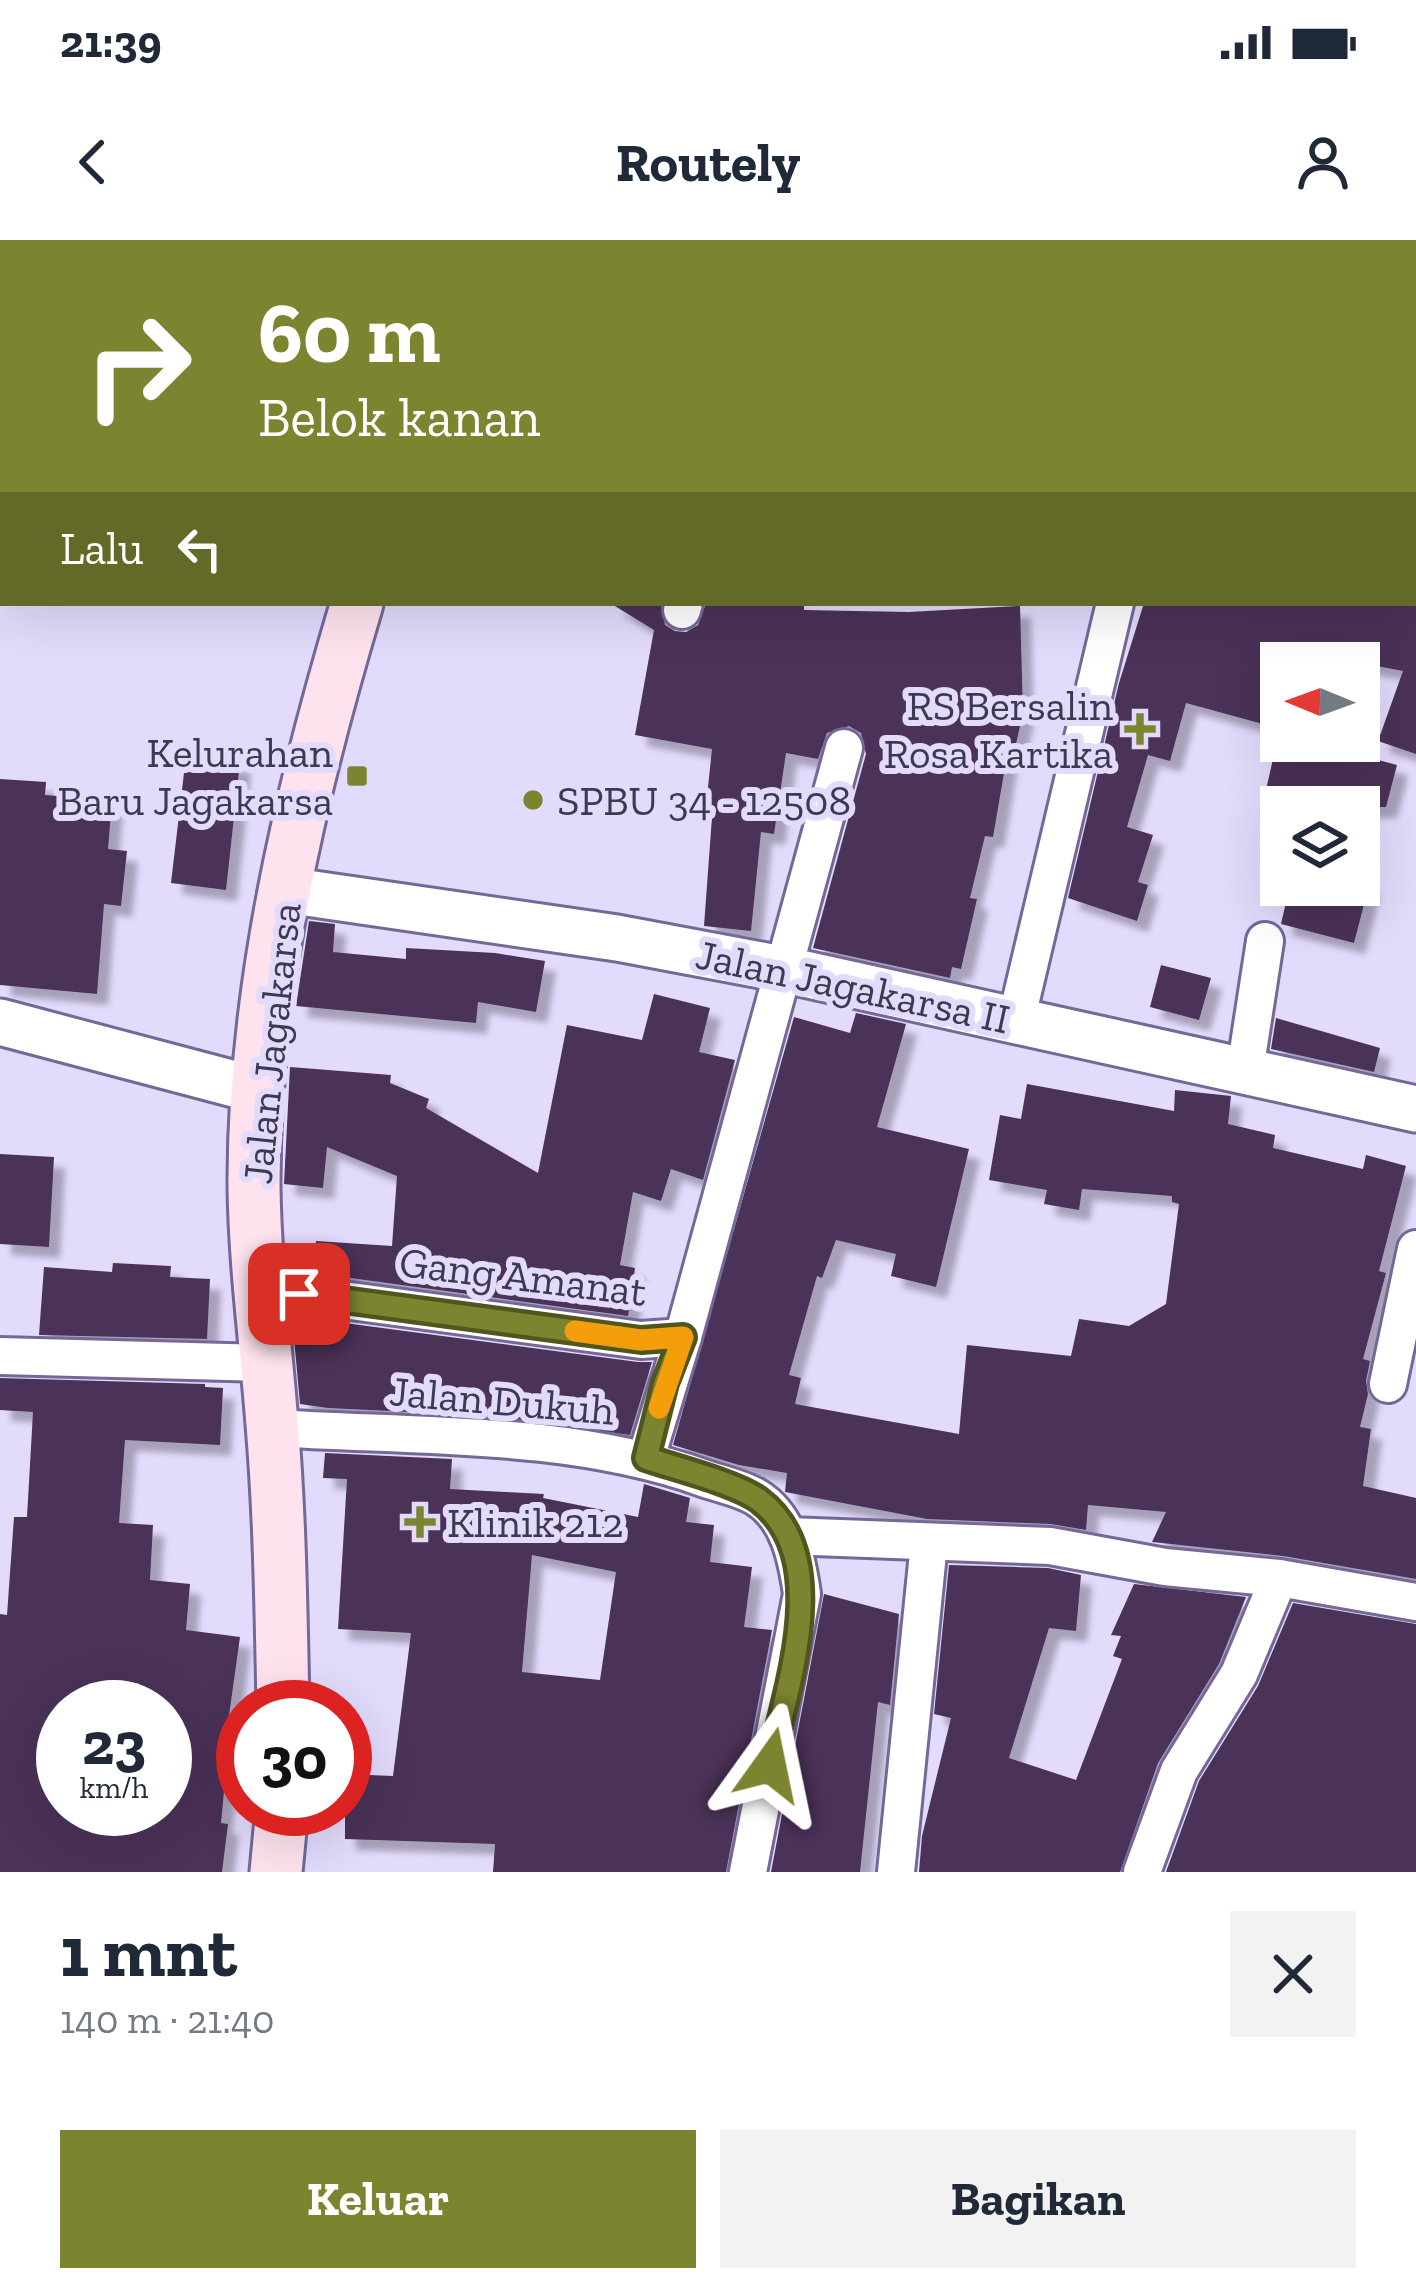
<!DOCTYPE html>
<html lang="id">
<meta charset="utf-8">
<style>
:root{--surface:#fff;--page:#f2f2f3;--text:#1f2937;--muted:#747a83;--accent:#7c8430}
body{margin:0;font-family:"Zilla Slab",serif;background:var(--page);color:var(--text);height:100vh;display:flex;flex-direction:column;font-size:45px;white-space:nowrap}
*{box-sizing:border-box;margin:0}
p{font-size:39px;color:var(--muted)}
.icon{flex:none;width:66px;height:66px;fill:none;stroke:currentColor;stroke-width:2;stroke-linecap:round;stroke-linejoin:round}
.map{position:relative;height:1632px;overflow:hidden}
.side{display:flex;flex-direction:column;background:var(--surface);flex:1}
.side>*{flex:none}
.banner{position:absolute;left:0px;top:0px;width:1416px;height:366px;box-shadow:0 12px 48px #0002;background:#7c8430;color:#fff;overflow:hidden}
.needle{width:78px;rotate:271deg}
.buttons{position:absolute;left:1260px;top:402px;display:grid;gap:24px}
.buttons a{display:grid;place-items:center;width:120px;height:120px;border-radius:0px;background:var(--surface);box-shadow:0 12px 48px #0002;font-size:60px}
.speed{position:absolute;left:36px;top:1440px;display:flex;gap:24px;font-size:60px;font-weight:700;text-align:center}
.speed>*{display:grid;place-content:center;width:156px;height:156px;border-radius:50%;background:var(--surface);box-shadow:0 12px 48px #0002;line-height:1}
.speed small{font-size:30px;font-weight:400}
.speed .limit{border:18px solid #d22;background:#fff;color:#111}
.pin{position:absolute;display:grid;place-items:center;width:102px;height:102px;color:#fff;margin:-51px;border-radius:24px;box-shadow:0 6px 18px #0006}
.me{position:absolute;width:132px;margin:-66px;rotate:12deg;stroke-linejoin:round;filter:drop-shadow(0 0 9px #0008)}
.turn{display:flex;align-items:center;gap:42px;height:252px;padding:0 60px;font-size:54px}
.turn .icon{width:156px;height:156px;stroke-width:2.5}
.turn b{display:block;font-size:84px;line-height:102px}
.then{display:flex;align-items:center;height:114px;padding:0 60px;background:#0003;gap:24px;font-size:45px}
.round{display:grid;place-items:center;flex:none;width:126px;height:126px;border-radius:0px;background:var(--page)}
.head{display:flex;align-items:center;justify-content:space-between;height:204px;padding:0 60px}
h1{font-size:72px;font-weight:700;line-height:90px}
.primary-button{display:flex;gap:24px;margin-top:auto;padding:24px 60px}
.primary-button a{flex:1;height:138px;border-radius:0px;background:var(--accent);color:#fff;font-size:48px;font-weight:700;line-height:138px;text-align:center}
.primary-button a+a{background:var(--page);color:var(--text)}
.status{display:flex;justify-content:space-between;align-items:center;height:84px;padding:0 60px;background:var(--surface);direction:ltr}
.status svg{height:33px;fill:currentColor}
header{display:flex;justify-content:space-between;align-items:center;height:156px;padding:0 60px;background:var(--surface);font-size:54px;font-weight:700}
.map>svg:first-child{display:block}
</style>
<div class="status"><b>21:39</b><svg viewBox="0 0 49 12"><path d="M0 12V9h3v3zM5 12V6h3v6zM10 12V3h3v9zM15 12V0h3v12zM26 1h20v11H26zM47 4h2v5h-2z"/></svg></div>
<header><svg class="icon" aria-label="back" viewBox="0 0 24 24"><path d="M15 5l-7 7 7 7"/></svg>Routely<svg class="icon" aria-label="person" viewBox="0 0 24 24"><circle cx="12" cy="8" r="4"/><path d="M4 21q1-7 8-7t8 7"/></svg></header>
<div class="map">
<svg width="1416" height="1632" viewBox="0 0 1416 1632">
<defs>
<filter id="shadow"><feDropShadow dx="11" dy="11" stdDeviation="3" flood-color="#0004"/></filter>
</defs>
<rect width="100%" height="100%" fill="#e2dbfc"/>
<!-- building -->
<g fill="#4c3059" fill-rule="evenodd" filter="url(#shadow)">
<path d="M610,363H661L665,385L675,391L686,392L698,385L706,363H804V370L909,372L1020,366L1023,473L1013,517L1007,516L993,597L985,596L970,658L977,659L961,729L952,727L950,738L813,708L866,514L861,493L849,486L827,493L818,519L786,513L774,594L761,592L751,691L704,686L712,577L705,576L712,509L635,495L654,390Z"/>
<path d="M1144,363H1416V514L1378,501L1403,431L1281,408V489L1186,463L1170,521L1148,515L1127,587L1153,595L1138,642L1148,645L1137,681L1068,658L1119,443Z"/>
<path d="M1279,493L1281,501H1307L1397,525L1386,567H1262Z"/>
<path d="M186,516L240,522L226,650L171,643Z"/>
<path d="M0,539L46,542L45,555L112,561L108,609L127,611L121,666L104,664L97,754L0,745Z"/>
<path d="M1290,645H1369L1354,703L1281,684Z"/>
<path d="M309,681L335,684L333,712L406,719V708L495,713L545,721L536,772L478,762L476,783L296,766Z"/>
<path d="M1161,725L1211,738L1199,780L1150,767Z"/>
<path d="M654,754L710,768L699,812L735,820L703,940L671,929L661,961L633,952L620,1025L635,1028L628,1076L314,1033L316,1001L392,1006L397,936L327,907L323,948L284,944L290,827L391,835L390,843L429,859L426,868L538,933L567,785L642,800Z"/>
<path d="M856,773L906,784L877,887L969,909L936,1047L891,1036L896,1014L836,1000L822,1038L817,1036L789,1135L801,1138L795,1164L959,1194L967,1105L1071,1116L1079,1079L1129,1086L1166,1064L1179,964L1172,962V956L1082,949L1079,970L1044,964L1047,950L989,940L1000,875L1021,879L1027,844L1174,871L1175,850L1231,856L1228,884L1275,895L1273,908L1363,929L1366,915L1406,926L1379,1031L1386,1033L1363,1119L1370,1121L1366,1141L1368,1154L1360,1187L1371,1189L1363,1246L1416,1258V1339L1283,1316L1152,1302L1166,1272L1088,1265L1086,1290L1051,1284L927,1279L785,1252L787,1233L739,1225L673,1205L794,777L850,793Z"/>
<path d="M1276,778L1380,808L1374,832L1271,809Z"/>
<path d="M0,914L54,917L49,1007L0,1004Z"/>
<path d="M113,1023L171,1026L170,1037L210,1039L207,1099L39,1095L44,1027L112,1032Z"/>
<path d="M292,1076L638,1122H652L630,1195L493,1176L328,1168L300,1164Z"/>
<path d="M0,1138L205,1144V1147L223,1148L220,1205L125,1200L119,1283L153,1285L150,1340L190,1344L186,1390L240,1397L227,1490H230L221,1583L228,1584L222,1632H0V1374L7,1375L14,1277H27L33,1172L0,1170ZM63,1467H165V1576L119,1569H63V1559L56,1557L63,1512Z"/>
<path d="M325,1213L452,1219L450,1249L544,1254L543,1258L638,1277L644,1244L690,1258L686,1282L714,1285L710,1322L752,1327L744,1387L772,1390L726,1632H493L495,1604L345,1599V1534L393,1536L411,1393L338,1389L347,1239L323,1238ZM532,1315L616,1332L600,1440L522,1432Z"/>
<path d="M949,1325L1048,1328L1081,1335L1076,1391L1049,1388L1009,1518L1076,1540L1122,1419L1113,1416L1121,1396L1111,1395L1134,1344L1246,1357L1219,1424L1158,1523L1120,1632H919L922,1596L951,1478L934,1474Z"/>
<path d="M824,1354L899,1374L890,1465L878,1462L860,1632H771Z"/>
<path d="M1293,1363L1416,1384V1632H1166L1199,1541L1258,1446Z"/>
</g>
<g fill="none" stroke-linecap="round" stroke-linejoin="round">
<defs>
<g id="minor">
<path d="M1413,197H1416"/>
<path d="M682,370L684,363"/>
<path d="M1016,781L1115,363"/>
<path d="M1245,831L1265,701"/>
<path d="M261,1049L641,1100L683,1097"/>
<path d="M0,1116L267,1123"/>
<path d="M1388,1144L1416,1009"/>
<path d="M273,1188C414,1197 569,1190 703,1238C720,1244 741,1248 756,1257C789,1277 797,1319 802,1354L748,1632"/>
<path d="M646,1218L683,1097L844,508"/>
<path d="M788,1296L1050,1306L1165,1327L1279,1338L1416,1362"/>
<path d="M896,1632L929,1303"/>
<path d="M1142,1632L1179,1531L1239,1434L1279,1338"/>
</g>
<g id="tertiary">
<path d="M286,650L617,698L782,729L1416,869"/>
<path d="M0,782L257,850"/>
</g>
<g id="secondary">
<path d="M456,3V0"/>
<path d="M283,1467C281,1373 280,1278 272,1184C266,1105 255,1026 254,947C253,750 301,550 357,363"/>
<path d="M276,1632L282,1569"/>
</g>
</defs>
<!-- minor casing -->
<use href="#minor" stroke="#746899" stroke-width="42"/>
<!-- tertiary casing -->
<use href="#tertiary" stroke="#746899" stroke-width="51"/>
<!-- secondary casing -->
<use href="#secondary" stroke="#746899" stroke-width="57"/>
<!-- minor -->
<use href="#minor" stroke="#fff" stroke-width="36"/>
<!-- tertiary -->
<use href="#tertiary" stroke="#fff" stroke-width="45"/>
<!-- secondary -->
<use href="#secondary" stroke="#fee3ee" stroke-width="51"/>
</g>
<g fill="none" stroke-linecap="round" stroke-linejoin="round">
<defs>
<path id="route" d="M299,1054L641,1100L683,1097L665,1143L646,1218C675,1228 736,1243 759,1260C835,1317 786,1449 770,1525"/>
</defs>
<!-- route casing -->
<use href="#route" stroke="#51561f" stroke-width="30"/>
<!-- route -->
<use href="#route" stroke="#7c8430" stroke-width="21"/>
<!-- slow -->
<path stroke="#f59e0b" stroke-width="21" d="M575,1091L641,1100L683,1097L659,1168"/>
</g>
<!-- markers -->
<g fill="#7c8430" stroke="#e2dbfc" stroke-width="4.5">
<path d="M1134 471h12v12h12v12h-12v12h-12v-12h-12v-12h12z"/>
<rect x="345" y="524" width="24" height="24" rx="6"/>
<circle cx="533" cy="560" r="12"/>
<path d="M414 1264h12v12h12v12h-12v12h-12v-12h-12v-12h12z"/>
</g>
<g text-anchor="middle" stroke-width="12" stroke-linejoin="round" paint-order="stroke">
<!-- poi labels -->
<g font-size="42" fill="#3e394f" stroke="#e2dbfc" text-anchor="end">
<text x="1113" y="480">RS Bersalin<tspan x="1113" dy="48">Rosa Kartika</tspan></text>
<text x="333" y="527">Kelurahan<tspan x="333" dy="48">Baru Jagakarsa</tspan></text>
<text x="557" y="575" text-anchor="start">SPBU 34 - 12508</text>
<text x="447" y="1297" text-anchor="start">Klinik 212</text>
</g>
<!-- street labels -->
<g font-size="42" fill="#3e394f" stroke="#e2dbfc">
<text transform="translate(853 746) rotate(12)" y="15">Jalan Jagakarsa II</text>
<text transform="translate(271 803) rotate(-84)" y="15">Jalan Jagakarsa</text>
<text transform="translate(523 1036) rotate(7)" y="15">Gang Amanat</text>
<text transform="translate(502 1160) rotate(5)" y="15">Jalan Dukuh</text>
</g>
</g>
</svg>
<div class="buttons">
<a><svg class="needle" viewBox="-14 -14 28 28"><path d="M0-13l5 13h-10z" fill="#e53935"/><path d="M0 13l5-13h-10z" fill="#747a83"/></svg></a>
<a><svg class="icon" aria-label="layers" viewBox="0 0 24 24"><path d="M12 4l9 5-9 5-9-5zM3 14l9 5 9-5"/></svg></a>
</div>
<div class="speed"><div>23<small>km/h</small></div><div class="limit">30</div></div>
<div class="pin" style="left:299px;top:1054px;background:#d93025"><svg class="icon" aria-label="arrive" viewBox="0 0 24 24"><path d="M6 21V4h12l-3 4 3 4H6"/></svg></div>
<svg class="me" style="left:770px;top:1525px" viewBox="-20 -20 40 40"><path d="M0-17L14 15 0 8-14 15z" fill="#7c8430" stroke="#fff" stroke-width="4"/></svg>
<div class="banner">
<div class="turn"><svg class="icon" aria-label="right" viewBox="0 0 24 24"><path d="M7 20v-9h11M14 6l5 5-5 5"/></svg><div><b>60 m</b>Belok kanan</div></div>
<div class="then">Lalu<svg class="icon" aria-label="left" viewBox="0 0 24 24"><path d="M17 20v-9H6M10 6l-5 5 5 5"/></svg></div>
</div>
</div>
<section class="side">
<div class="head"><div><h1>1 mnt</h1><p>140 m · 21:40</p></div><a class="round"><svg class="icon" aria-label="close" viewBox="0 0 24 24"><path d="M6 6l12 12M18 6L6 18"/></svg></a></div>
<div class="primary-button"><a>Keluar</a><a>Bagikan</a></div>
</section>
